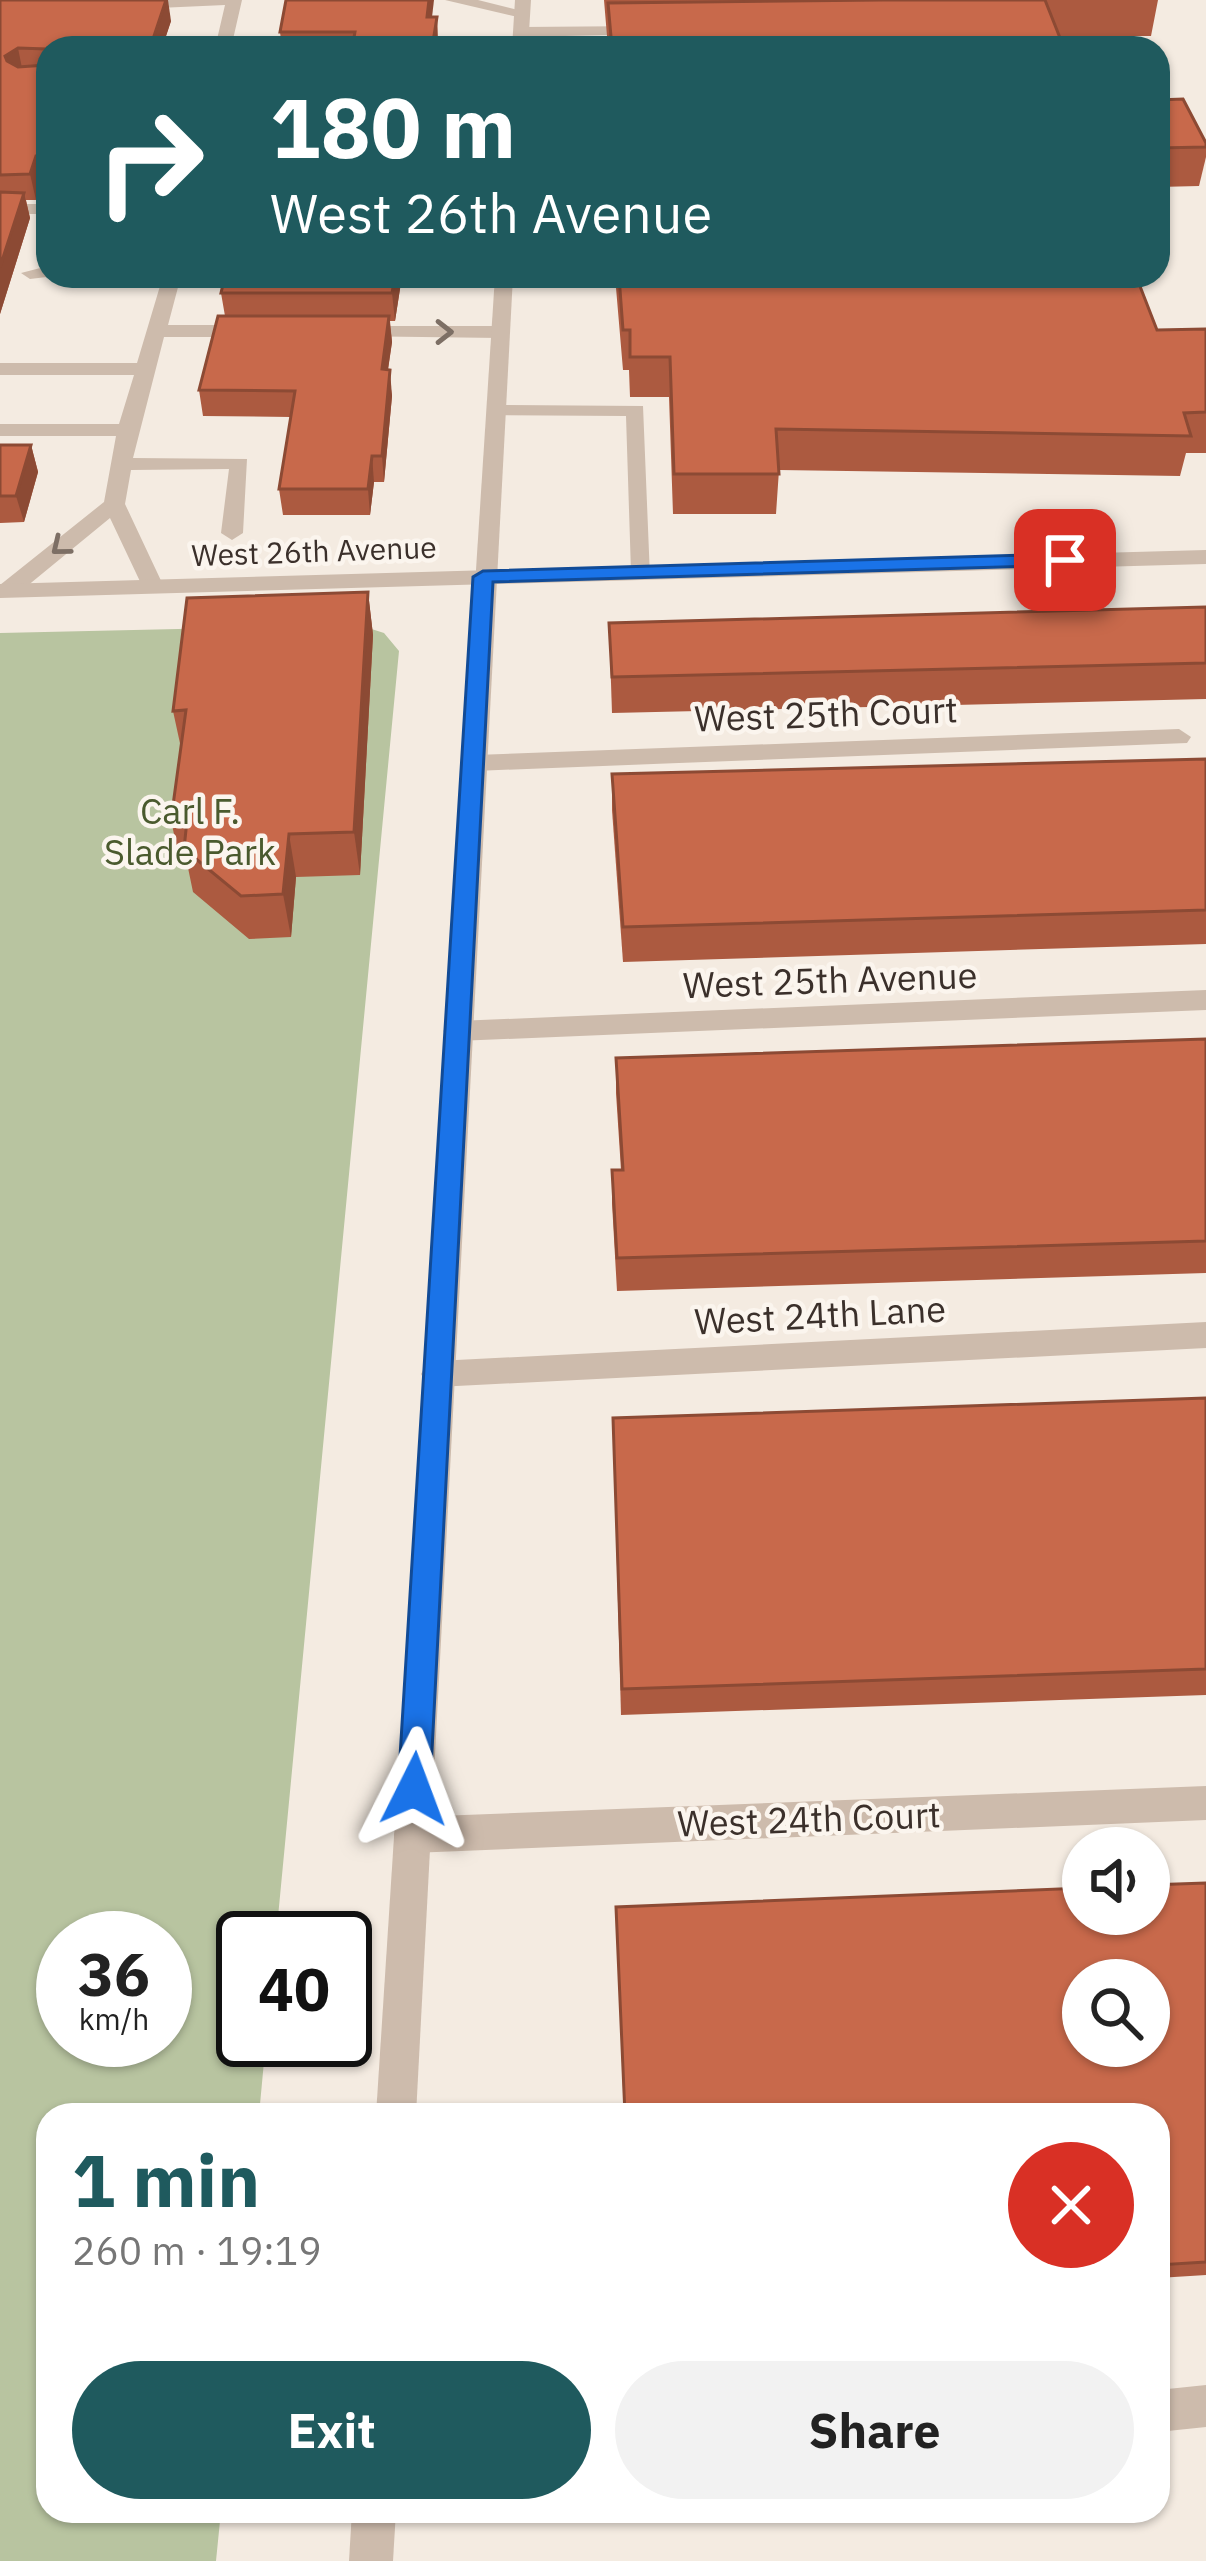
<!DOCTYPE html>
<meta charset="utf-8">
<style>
:root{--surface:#fff;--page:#f2f2f2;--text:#222;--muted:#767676;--accent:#1f5a5e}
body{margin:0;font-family:"IBM Plex Sans",sans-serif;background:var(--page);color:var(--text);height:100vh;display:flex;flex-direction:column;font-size:45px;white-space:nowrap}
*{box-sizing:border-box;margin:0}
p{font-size:39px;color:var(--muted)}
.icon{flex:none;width:66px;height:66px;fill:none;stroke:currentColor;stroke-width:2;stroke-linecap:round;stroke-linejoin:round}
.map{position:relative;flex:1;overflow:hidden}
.drawer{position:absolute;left:36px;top:2103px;width:1134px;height:420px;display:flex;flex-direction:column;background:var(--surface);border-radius:36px;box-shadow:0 3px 9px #0004}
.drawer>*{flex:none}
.banner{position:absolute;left:36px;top:36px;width:1134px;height:252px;border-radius:36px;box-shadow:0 3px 9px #0004;background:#1f5a5e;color:#fff;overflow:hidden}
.fabs{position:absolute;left:1062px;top:1827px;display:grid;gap:24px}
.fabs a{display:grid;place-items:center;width:108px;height:108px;border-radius:50%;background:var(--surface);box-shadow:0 3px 9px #0004;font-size:60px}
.speed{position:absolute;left:36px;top:1911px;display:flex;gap:24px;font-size:60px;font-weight:700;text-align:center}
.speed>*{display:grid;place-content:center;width:156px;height:156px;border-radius:50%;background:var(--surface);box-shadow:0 3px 9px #0004;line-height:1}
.speed small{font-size:30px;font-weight:400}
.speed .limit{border:6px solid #111;border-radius:18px;background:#fff;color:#111}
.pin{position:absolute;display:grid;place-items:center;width:102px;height:102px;color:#fff;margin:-51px;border-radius:24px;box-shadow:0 6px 18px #0006}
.me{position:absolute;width:132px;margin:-66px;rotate:3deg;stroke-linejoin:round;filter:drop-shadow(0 0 9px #0008)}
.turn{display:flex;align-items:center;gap:42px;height:252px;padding:0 36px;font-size:54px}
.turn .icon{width:156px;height:156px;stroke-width:2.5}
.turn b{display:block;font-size:84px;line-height:102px}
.round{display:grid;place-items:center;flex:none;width:126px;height:126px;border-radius:63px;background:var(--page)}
.summary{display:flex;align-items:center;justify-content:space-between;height:204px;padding:0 36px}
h1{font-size:72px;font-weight:800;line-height:90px;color:var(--accent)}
.action{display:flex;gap:24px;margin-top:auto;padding:24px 36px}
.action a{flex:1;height:138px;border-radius:72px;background:var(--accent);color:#fff;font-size:48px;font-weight:800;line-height:138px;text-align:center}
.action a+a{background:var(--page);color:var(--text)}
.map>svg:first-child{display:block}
</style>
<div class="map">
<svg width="1206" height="2561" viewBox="0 0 1206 2561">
<rect width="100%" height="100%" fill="#f4ebe1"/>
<!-- green -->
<path fill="#b8c4a0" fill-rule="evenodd" d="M359,625L384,633L399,651L276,1938H243V2040H266L259,2115H48V2511H221L216,2561H0V633ZM63,1938H165V2040H63Z"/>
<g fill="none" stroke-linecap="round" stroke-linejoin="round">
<!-- service -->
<g fill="#cdbbac" fill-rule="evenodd">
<path d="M133,0H242L231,48H215L225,5L136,9L128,4Z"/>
<path d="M445,0H478L530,13L522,18Z"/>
<path d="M647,26L655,31L653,34L521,37L513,32L521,27Z"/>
<rect x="0" y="204" width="48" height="10"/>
<path d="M48,266V276H55L30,279L21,273Z"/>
<path d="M163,276H181L168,325H255L265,331L255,337H164L133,458L247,459L243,533L232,540L221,533L229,469L131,470L125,504L164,587L161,592H145L110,518L15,596H0V585L104,502L116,436H0V424H119L134,375H0V363H137Z"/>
<path d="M351,326H500L510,332L500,338L344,336L341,332Z"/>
<path d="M494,405L643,406L650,577H634L631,572L626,416L487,415V407Z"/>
</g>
<!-- minor -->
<g fill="#cdbbac" fill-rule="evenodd">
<path d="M1206,550V564L0,598V584Z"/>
<path d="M1179,729L1191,737L1187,743L475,771L463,763L475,755Z"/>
<path d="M1206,990V1010L457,1041L443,1031L457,1021Z"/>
<path d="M1206,1322V1348L437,1387L426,1383L421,1374L426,1365L437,1361Z"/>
<path d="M1206,1786V1820L412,1853L399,1847L394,1835L399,1823L412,1817Z"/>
<path d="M1206,2385V2427L1158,2432V2390Z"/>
</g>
<!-- tertiary -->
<g fill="#cdbbac" fill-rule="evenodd">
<path d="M515,0H531L528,48H512Z"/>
<path d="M495,276H513L416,2115H376Z"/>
<path d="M352,2511H396L393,2561H349Z"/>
</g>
</g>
<!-- wall -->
<g fill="#ac5a40">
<path d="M0,0L171,21L162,48H48V181L42,182L36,200H26L30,218L0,314Z"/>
<path d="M604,0H1158L1151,36H1060L1064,48H608Z"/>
<path d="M437,17L438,48H282L280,32Z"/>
<path d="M1158,100L1206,143V157L1199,186L1158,187Z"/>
<path d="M402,276L395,321H390L392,342L388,370L392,396L384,482H374L370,515H283L279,489L291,417L203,416L199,390L225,316L221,293Z"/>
<path d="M615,276H1136L1157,330L1206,329V453H1186L1180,476L779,470L776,514H673L669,397H630L629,370H623Z"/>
<path d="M0,445H31L38,472L24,522L0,523Z"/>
<path d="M368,592L373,635L360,875L296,877L291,937L249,939L193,892L187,863H180L171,820L181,748L173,711Z"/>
<path d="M1206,607V699L612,713L609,623Z"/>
<path d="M1206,759V944L623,962L612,810V774Z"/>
<path d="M1206,1039V1273L617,1291L612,1203V1170H621L616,1093V1058Z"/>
<path d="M1206,1398V1695L621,1715L613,1418Z"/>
<path d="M1206,1883V2275L1158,2278V2115H624L616,1907Z"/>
</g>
<!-- shaded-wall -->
<g fill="#8c4a34">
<path d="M166,0H168L171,21L162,48H150Z"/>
<path d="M429,0H434L429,43L427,17Z"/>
<path d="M437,17L438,48H432Z"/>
<path d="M18,48L23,73L11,81L5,56Z"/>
<path d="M36,156L42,182L36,200L30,174Z"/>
<path d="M24,193L30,218L0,314V267Z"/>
<path d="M395,276H402L395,321L392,293Z"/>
<path d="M389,316L392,342L384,395L382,369Z"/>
<path d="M390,370L392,396L384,482L382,456Z"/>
<path d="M31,445L38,472L24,522L16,496Z"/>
<path d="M372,456L374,482L370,515L368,489Z"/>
<path d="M368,592L373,635L360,875L354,832Z"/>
<path d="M289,834L296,877L291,937L283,894Z"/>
</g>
<!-- building -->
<g fill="#c8694b" stroke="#8c4a34" stroke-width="3" fill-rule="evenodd">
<path d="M0,0H166L150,48H48V156H36L30,174L0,175ZM18,48L46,49V65L18,67L7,61L5,56Z"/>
<path d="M286,0H429L427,17H437L432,48H352L355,32H280Z"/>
<path d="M882,0H1045L1064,48H612L608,3Z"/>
<path d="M1183,99L1206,143V147L1158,148V100Z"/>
<path d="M0,192L24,193L0,267Z"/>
<path d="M225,276H395L392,293H221Z"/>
<path d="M619,276H1136L1157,330L1206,329V412L1184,413L1191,436L776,429L779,474H674L670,357H630V330H623Z"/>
<path d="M218,316H389L382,369L390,370L382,456H372L368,489H279L295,391L199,390Z"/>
<path d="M0,445H31L16,496H0Z"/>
<path d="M368,592L354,832L289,834L283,894L241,896L184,849L187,820H171L186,710L173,711L187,598Z"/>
<path d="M1206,607V663L612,677L609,623Z"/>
<path d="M1206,759V910L623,927L612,774Z"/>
<path d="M1206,1039V1241L617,1258L612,1170H623L616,1058Z"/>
<path d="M1206,1398V1669L622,1689L613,1418Z"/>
<path d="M1206,1883V2262L1158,2265V2115H625L616,1907L1083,1888V1914H1149V1885ZM1083,1980H1149V2046H1083Z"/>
</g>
<!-- one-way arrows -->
<defs><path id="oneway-chevron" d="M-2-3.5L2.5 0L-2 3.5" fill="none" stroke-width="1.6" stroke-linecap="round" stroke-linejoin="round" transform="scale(3)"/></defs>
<g stroke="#7d6f65">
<use href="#oneway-chevron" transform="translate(444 332)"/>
<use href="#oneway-chevron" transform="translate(60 547) rotate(141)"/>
</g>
<!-- route -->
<path fill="#1a73e8" stroke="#114b97" stroke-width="3" d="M1065,554L1075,560L1072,565L493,582L430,1789L426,1800L414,1804L403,1800L398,1789L473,577L483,571Z"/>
<g text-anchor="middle" stroke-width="9" stroke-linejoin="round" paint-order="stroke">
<!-- far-street labels -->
<g font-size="30" fill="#3b302b" stroke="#fbf5ee">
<text transform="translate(314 552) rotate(-2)" y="10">West 26th Avenue</text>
</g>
<!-- street labels -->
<g font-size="36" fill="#3b302b" stroke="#fbf5ee">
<text transform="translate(826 714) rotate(-2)" y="13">West 25th Court</text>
<text transform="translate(830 980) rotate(-2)" y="13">West 25th Avenue</text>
<text transform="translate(820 1315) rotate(-3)" y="13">West 24th Lane</text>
<text transform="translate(809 1819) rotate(-2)" y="13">West 24th Court</text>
</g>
<!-- park labels -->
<g font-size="36" fill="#4a5a2e" stroke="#fbf5ee">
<text x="190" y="824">Carl F.<tspan x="190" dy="41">Slade Park</tspan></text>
</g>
</g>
</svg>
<div class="fabs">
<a><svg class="icon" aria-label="sound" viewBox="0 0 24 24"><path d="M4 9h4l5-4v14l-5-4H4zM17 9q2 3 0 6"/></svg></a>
<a><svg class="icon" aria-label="search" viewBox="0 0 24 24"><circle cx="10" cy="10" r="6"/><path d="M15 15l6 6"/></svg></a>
</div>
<div class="speed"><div>36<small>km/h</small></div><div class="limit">40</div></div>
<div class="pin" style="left:1065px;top:560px;background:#d93025"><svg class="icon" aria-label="arrive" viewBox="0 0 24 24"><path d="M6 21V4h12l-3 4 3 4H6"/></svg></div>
<svg class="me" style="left:414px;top:1789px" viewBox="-20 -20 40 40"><path d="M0-17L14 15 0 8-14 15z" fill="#1a73e8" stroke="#fff" stroke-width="4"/></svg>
<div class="banner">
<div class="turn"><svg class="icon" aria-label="right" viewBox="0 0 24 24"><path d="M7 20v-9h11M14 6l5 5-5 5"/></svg><div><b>180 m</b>West 26th Avenue</div></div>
</div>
<section class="drawer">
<div class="summary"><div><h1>1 min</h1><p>260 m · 19:19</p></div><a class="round" style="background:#d93025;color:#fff"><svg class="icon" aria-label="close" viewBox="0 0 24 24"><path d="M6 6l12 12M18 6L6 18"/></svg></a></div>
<div class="action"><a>Exit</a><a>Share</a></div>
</section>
</div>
